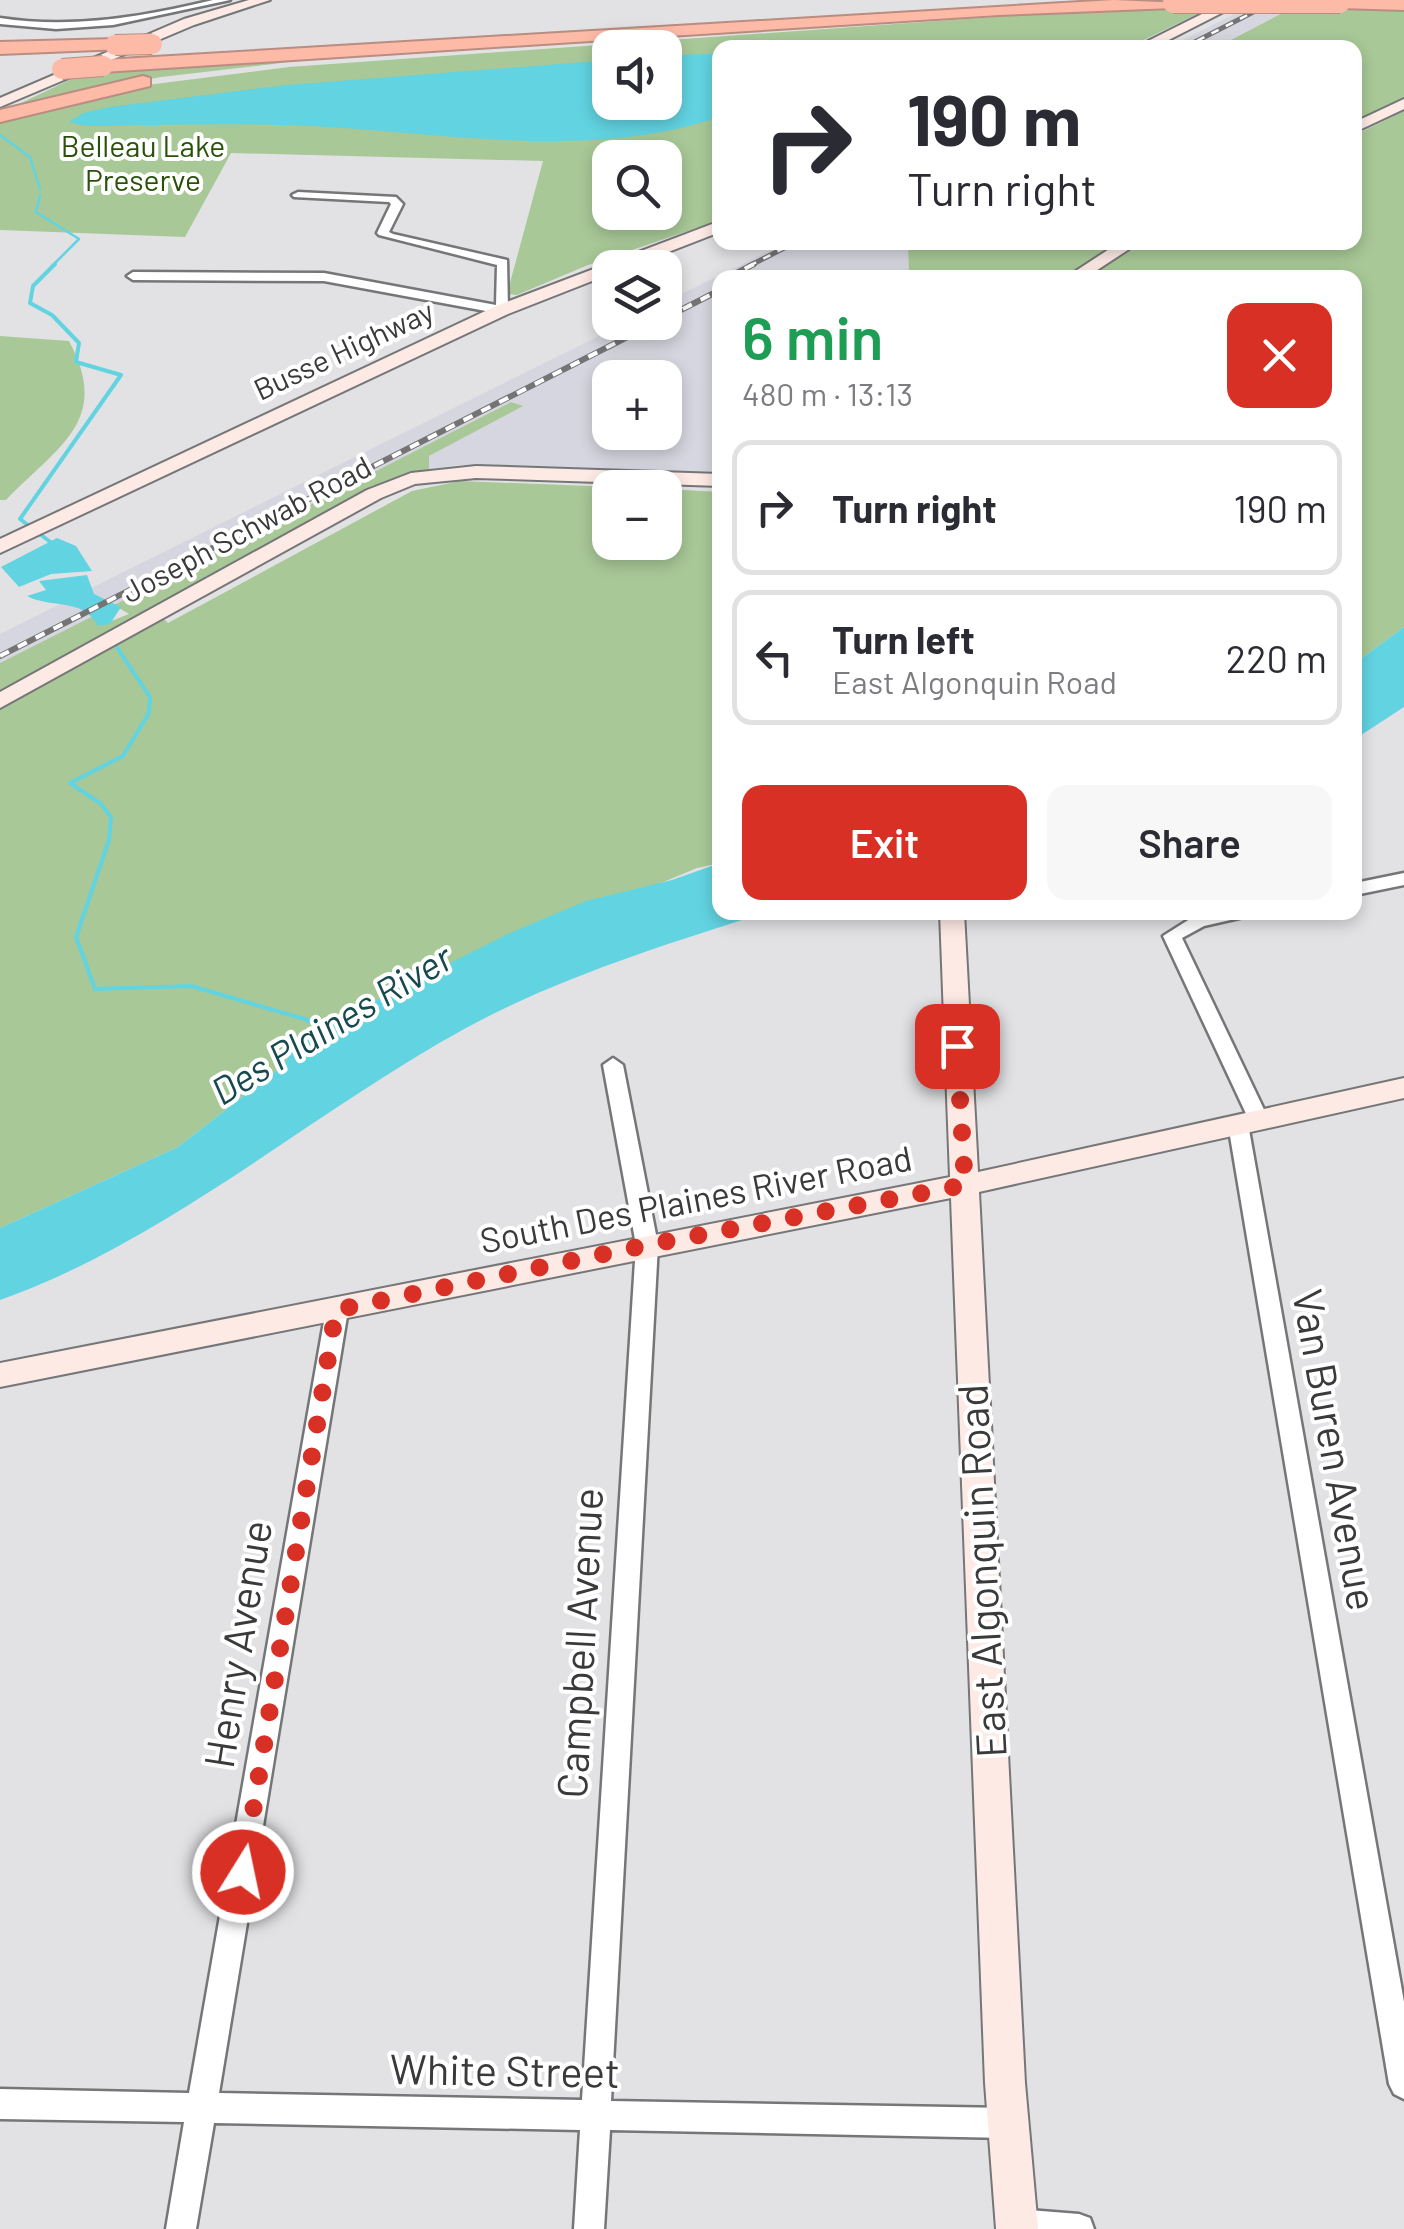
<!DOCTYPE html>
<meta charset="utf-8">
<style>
:root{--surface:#fff;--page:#f7f7f7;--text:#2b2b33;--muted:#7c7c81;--line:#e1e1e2;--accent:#d93025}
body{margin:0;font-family:Barlow,sans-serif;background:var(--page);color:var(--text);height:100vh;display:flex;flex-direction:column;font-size:38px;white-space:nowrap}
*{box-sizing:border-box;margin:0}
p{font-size:32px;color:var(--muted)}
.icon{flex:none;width:55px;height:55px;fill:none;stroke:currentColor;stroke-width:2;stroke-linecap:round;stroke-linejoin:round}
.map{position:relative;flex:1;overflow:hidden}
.side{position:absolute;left:712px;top:270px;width:650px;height:650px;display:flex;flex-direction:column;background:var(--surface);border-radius:20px;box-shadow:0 5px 15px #0003}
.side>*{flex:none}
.banner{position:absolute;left:712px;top:40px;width:650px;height:210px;border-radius:20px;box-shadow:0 5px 15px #0003;background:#fff;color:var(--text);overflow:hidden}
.fabs{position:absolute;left:592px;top:30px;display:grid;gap:20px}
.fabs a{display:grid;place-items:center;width:90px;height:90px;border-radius:20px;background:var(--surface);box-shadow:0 5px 15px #0003;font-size:50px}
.pin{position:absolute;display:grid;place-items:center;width:85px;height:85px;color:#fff;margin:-42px;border-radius:20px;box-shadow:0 5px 15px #0006}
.me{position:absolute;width:110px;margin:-55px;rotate:10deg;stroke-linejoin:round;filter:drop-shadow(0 0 8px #0008)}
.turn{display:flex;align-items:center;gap:35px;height:210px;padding:0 30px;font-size:45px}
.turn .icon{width:130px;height:130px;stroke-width:2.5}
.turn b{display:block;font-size:70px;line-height:85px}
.round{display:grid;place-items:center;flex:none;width:105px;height:105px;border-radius:20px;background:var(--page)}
.overview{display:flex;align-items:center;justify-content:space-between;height:170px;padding:0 30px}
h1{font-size:60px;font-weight:600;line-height:75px;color:#1e9e55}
.cta{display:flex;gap:20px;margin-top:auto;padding:20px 30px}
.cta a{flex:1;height:115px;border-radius:20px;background:var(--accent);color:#fff;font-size:40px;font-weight:600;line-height:115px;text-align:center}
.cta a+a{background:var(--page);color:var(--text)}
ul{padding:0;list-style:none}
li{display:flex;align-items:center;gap:30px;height:135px;margin:0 20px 15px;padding:0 10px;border:5px solid var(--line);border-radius:20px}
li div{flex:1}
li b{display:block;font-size:38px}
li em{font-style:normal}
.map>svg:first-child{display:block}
</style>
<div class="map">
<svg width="1404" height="2229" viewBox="0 0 1404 2229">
<rect width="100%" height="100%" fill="#e2e2e5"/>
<!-- built -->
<g fill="#d6d6e0" fill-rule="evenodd">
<path d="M1248,7H1294L1215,47L1167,48Z"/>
<path d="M849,242L908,243L909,277L720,278V476L458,465L429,469V456L522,406L511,402L114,605L93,594L91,588L625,323L665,322V302L785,243ZM610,378H665V432H610Z"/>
<path d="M60,604H72L93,616L0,663V634Z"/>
</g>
<!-- green -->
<g fill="#a8c897" fill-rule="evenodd">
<path d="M1294,7L1404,9V99L1355,124V48H1215Z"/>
<path d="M1210,8L1129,47L720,48V220L588,265L517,295L507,294L543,161L231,153L185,237L0,230V118L147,85L289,67L1065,12ZM610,48H665V102H610ZM610,158H665V212H610Z"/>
<path d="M315,59L161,77L62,95L0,113L82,74Z"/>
<path d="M1404,111V627L1355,663V278H1084L1144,243L1355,242V135Z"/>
<path d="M908,243H1119L1060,278L909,277Z"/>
<path d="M0,336L69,341C112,421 58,446 6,500H0Z"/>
<path d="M511,402L523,406L429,456V469L372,486L0,693V663L93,616L99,626L129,614L114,605Z"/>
<path d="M460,481L616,487L610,488V542H665V489L720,492V863L697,868L352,1012L295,1048L282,1066L178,1147L0,1228V709L161,616L168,623L412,491Z"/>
</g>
<!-- water -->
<g fill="#62d3e1">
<path d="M720,53V117C594,159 457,135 328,127C247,122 166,125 85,126L69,122L83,113L110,107L287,85L610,60V102H665V56Z"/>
<path d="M57,538L76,546L92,571L51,574L19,587L1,567Z"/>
<path d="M87,575L94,594L121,607L110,624L98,626C83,597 51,609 27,596L46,590L39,581Z"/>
<path d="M1404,627V707L1355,739V663Z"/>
<path d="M720,863V912L764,913C664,945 560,977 466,1028C312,1112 167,1241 0,1300V1228L178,1147L282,1066L295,1048L352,1012L510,933L586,901L672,880Z"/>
</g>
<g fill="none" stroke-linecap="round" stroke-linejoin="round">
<!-- stream-far2 -->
<g stroke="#62d3e1" stroke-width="2.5">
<path d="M0,135L30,157L40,189"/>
<path d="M40,195L36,212L79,239L52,266"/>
</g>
<!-- stream-far1 -->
<g stroke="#62d3e1" stroke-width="4">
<path d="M53,544L20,519L121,375L76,362L79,343L52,315L30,303L33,286L55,264"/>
<path d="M116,646L150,697L149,713L123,756L70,783L101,804L111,817L109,840L76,937L95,989L191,986L318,1023"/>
</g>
<!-- stream -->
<path stroke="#62d3e1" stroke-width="5" d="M309,1021L330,1027"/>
<defs>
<g id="street">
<path d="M213,0H230L113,25L56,29L0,24V18C73,29 142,17 213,0Z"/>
<path d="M298,192L396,197L403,204L389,232L393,234L507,260L508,310L502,314L324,281L133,280L127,276L133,272L324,273L496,305L497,265L379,235L377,233L391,204L389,202L294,197L292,195Z"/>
<path d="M1404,873V885L1355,895V883Z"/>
<path d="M1211,912H1251L1248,916L1204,926L1182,938L1269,1120L1259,1127L1249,1120L1163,936L1193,917Z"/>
<path d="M613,1058L623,1065L658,1245L611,2101L1008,2108L1018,2113L1023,2123L1018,2133L1008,2138L610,2130L604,2229H574L580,2130L214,2123L196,2229H166L184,2122L0,2119V2089L189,2093L326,1310L329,1304L337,1301L345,1304L348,1310L219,2093L582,2100L636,1245L603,1065Z"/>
<path d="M1238,1117L1248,1124L1404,2002V2099L1394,2094L1389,2084L1228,1124Z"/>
<path d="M1016,2209L1079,2214L1090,2218L1094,2229H1003L1001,2224L1005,2213Z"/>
</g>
<g id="secondary">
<path d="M249,0H270L194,25L0,107V98L184,19Z"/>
<path d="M1230,0H1247L1153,48H1134Z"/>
<path d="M1404,99V109L1355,132V122Z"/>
<path d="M720,221V232L627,268H610V274L508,314L0,553V539L496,306Z"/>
<path d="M1120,242H1140L1085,278H1065Z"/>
<path d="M476,466L720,474V486L476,478L415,484L381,498L0,708V692L367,490L411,473Z"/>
<path d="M940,912H964L978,1172L1404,1078V1098L979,1192L1025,2083L1038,2229H996L985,2083L951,1198L0,1387V1363L950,1177Z"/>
</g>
<g id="highway">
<path d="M1114,0L1182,3L1173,8L999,15L103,72L94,66L103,60Z"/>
<path d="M1333,0H1404V10L1340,8L1334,7Z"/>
<path d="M115,39L122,41V49L0,54V42Z"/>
<path d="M143,76L150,78V86L0,122V110Z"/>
</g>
</defs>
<!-- street casing -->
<use href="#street" stroke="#757678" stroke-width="5"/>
<!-- secondary casing -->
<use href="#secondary" stroke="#757678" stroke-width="4"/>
<!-- highway casing -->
<use href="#highway" stroke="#b98d81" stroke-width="4"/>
<!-- street -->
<use href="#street" fill="#fff" fill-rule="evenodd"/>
<!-- secondary -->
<use href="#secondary" fill="#feeae5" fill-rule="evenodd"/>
<!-- highway -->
<use href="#highway" fill="#fdbaa7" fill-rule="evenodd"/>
<defs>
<g id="rail-far1">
<path d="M1183,48L1277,0"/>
<path d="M749,266L796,242"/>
</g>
<g id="rail">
<path d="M727,278L754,264"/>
<path d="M665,318L720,290"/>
<path d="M0,656L657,322"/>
</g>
</defs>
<!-- rail-far1 casing -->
<use href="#rail-far1" stroke="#747475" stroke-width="5"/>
<!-- rail casing -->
<use href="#rail" stroke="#747475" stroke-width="6"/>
<!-- rail-far1 -->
<use href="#rail-far1" stroke="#fff" stroke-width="2.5" stroke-dasharray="8" stroke-linecap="butt"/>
<!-- rail -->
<use href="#rail" stroke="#fff" stroke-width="4" stroke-dasharray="10" stroke-linecap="butt"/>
<defs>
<g id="highway-bridge">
<path d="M1173,3H1340"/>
<path d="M115,45L152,44"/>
<path d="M62,69L103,66"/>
</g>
</defs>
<!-- highway-bridge casing -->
<use href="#highway-bridge" stroke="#b98d81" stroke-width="22" stroke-linecap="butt"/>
<!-- highway-bridge -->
<use href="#highway-bridge" stroke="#fdbaa7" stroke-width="20"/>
</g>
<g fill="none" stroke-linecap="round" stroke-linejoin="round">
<!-- route -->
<path stroke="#d93025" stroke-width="18" stroke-dasharray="0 32.4" d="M243,1872L336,1310L647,1245L965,1185L957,1046"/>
</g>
<g text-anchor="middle" stroke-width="8" stroke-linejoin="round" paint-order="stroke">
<!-- far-park labels -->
<g font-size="30" fill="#2a5109" stroke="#fff">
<text x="143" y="157">Belleau Lake<tspan x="143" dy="34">Preserve</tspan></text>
</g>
<!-- far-street labels -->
<g font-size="30" fill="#3a3a3b" stroke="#fff">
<text transform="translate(344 351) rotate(-25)" y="10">Busse Highway</text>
<text transform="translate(247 530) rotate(-28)" y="10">Joseph Schwab Road</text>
</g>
<!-- street labels -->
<g font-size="35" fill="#3a3a3b" stroke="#fff">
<text transform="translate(696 1200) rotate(-11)" y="12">South Des Plaines River Road</text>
</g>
<!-- water labels -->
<g font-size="38" font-style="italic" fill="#174a50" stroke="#fff">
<text transform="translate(332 1025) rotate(-31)" y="13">Des Plaines River</text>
</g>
<!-- near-street labels -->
<g font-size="42" fill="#3a3a3b" stroke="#fff">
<text transform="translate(1335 1450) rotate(80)" y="15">Van Buren Avenue</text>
<text transform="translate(982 1571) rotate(-93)" y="15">East Algonquin Road</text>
<text transform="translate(580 1643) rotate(-87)" y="15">Campbell Avenue</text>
<text transform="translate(238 1644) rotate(-81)" y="15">Henry Avenue</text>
<text transform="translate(505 2071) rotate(1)" y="15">White Street</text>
</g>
</g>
</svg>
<div class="fabs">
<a><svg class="icon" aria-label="sound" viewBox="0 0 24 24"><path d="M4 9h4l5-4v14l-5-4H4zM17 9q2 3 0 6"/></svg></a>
<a><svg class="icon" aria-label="search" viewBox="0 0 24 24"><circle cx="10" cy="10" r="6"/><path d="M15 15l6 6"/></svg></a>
<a><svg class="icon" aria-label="layers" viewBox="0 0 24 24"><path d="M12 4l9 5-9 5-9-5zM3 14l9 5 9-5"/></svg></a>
<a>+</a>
<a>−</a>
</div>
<div class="pin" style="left:957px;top:1046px;background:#d93025"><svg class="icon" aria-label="arrive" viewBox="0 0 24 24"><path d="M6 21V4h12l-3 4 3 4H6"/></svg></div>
<svg class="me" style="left:243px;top:1872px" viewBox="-20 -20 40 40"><circle r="17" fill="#d93025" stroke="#fff" stroke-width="3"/><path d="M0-11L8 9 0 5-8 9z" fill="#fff"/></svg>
<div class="banner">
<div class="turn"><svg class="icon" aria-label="right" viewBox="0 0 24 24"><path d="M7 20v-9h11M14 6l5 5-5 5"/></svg><div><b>190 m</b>Turn right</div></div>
</div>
<section class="side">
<div class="overview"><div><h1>6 min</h1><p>480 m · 13:13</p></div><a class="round" style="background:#d93025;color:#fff"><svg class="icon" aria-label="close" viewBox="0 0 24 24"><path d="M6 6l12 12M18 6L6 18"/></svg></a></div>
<ul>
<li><svg class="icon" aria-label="right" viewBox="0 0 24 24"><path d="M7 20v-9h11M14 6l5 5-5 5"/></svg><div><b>Turn right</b></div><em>190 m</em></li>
<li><svg class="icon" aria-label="left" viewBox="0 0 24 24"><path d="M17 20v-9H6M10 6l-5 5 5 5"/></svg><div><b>Turn left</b><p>East Algonquin Road</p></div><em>220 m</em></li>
</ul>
<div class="cta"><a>Exit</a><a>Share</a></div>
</section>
</div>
